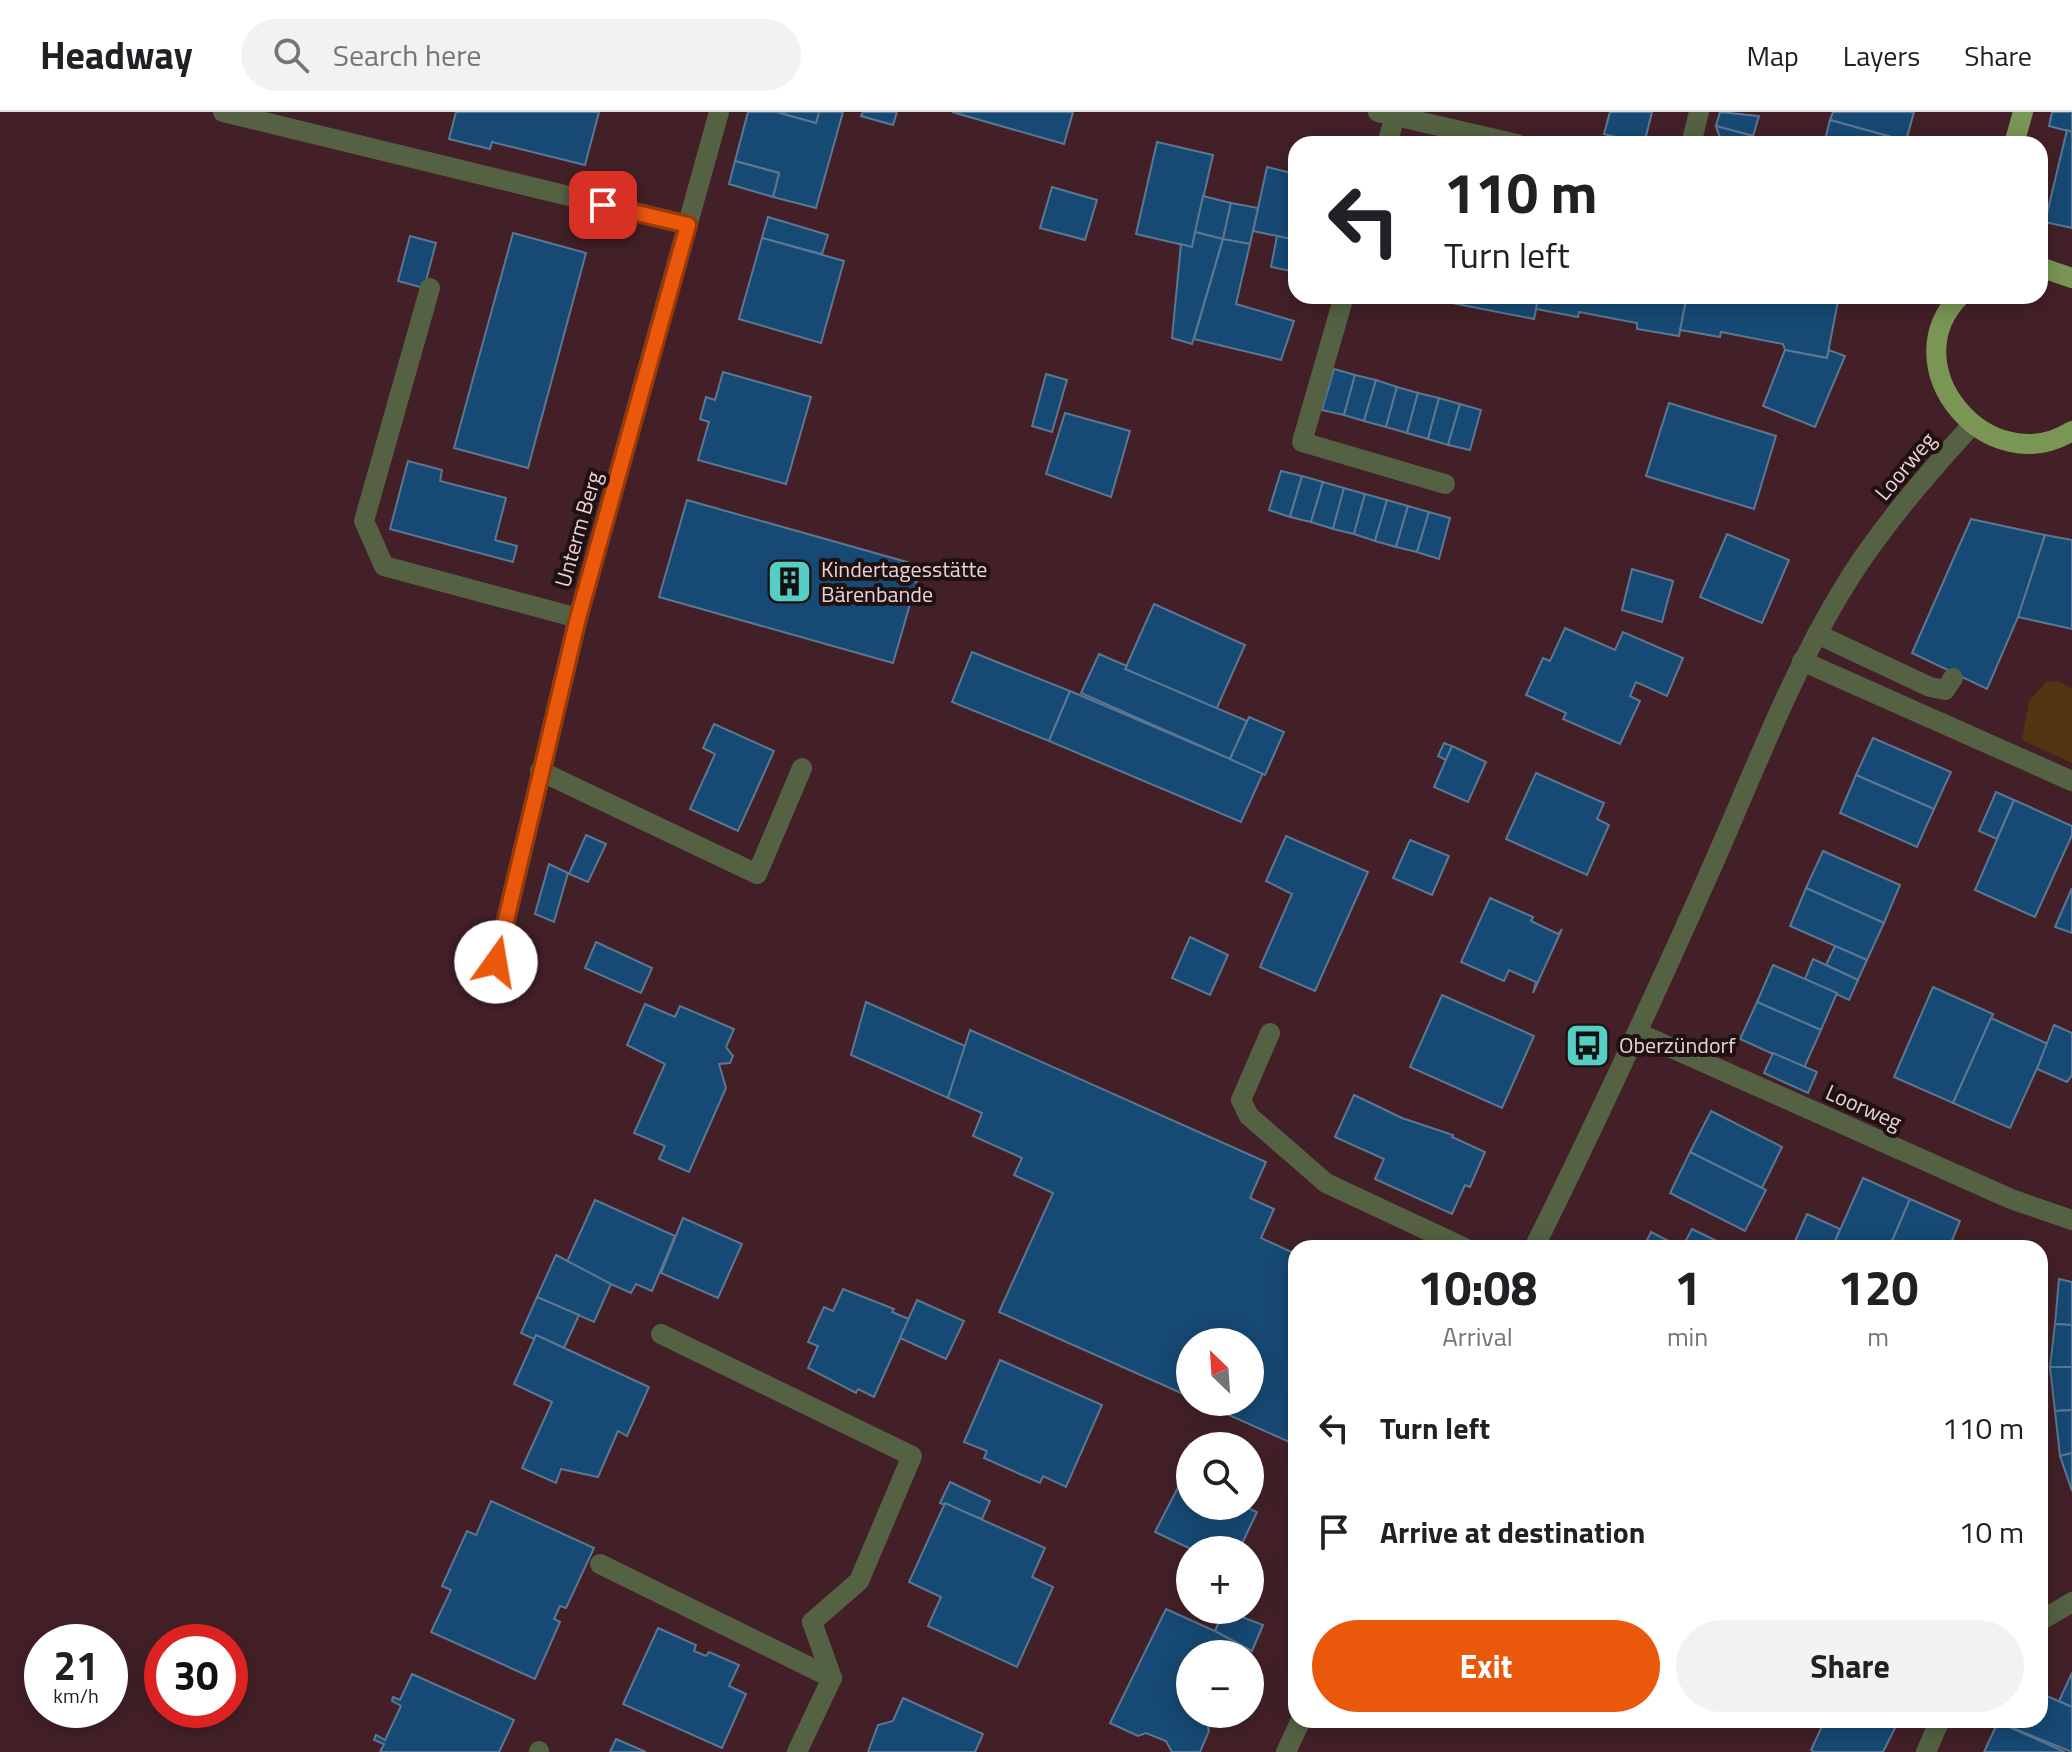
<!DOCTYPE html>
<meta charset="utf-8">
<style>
:root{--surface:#fff;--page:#f2f2f2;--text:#202124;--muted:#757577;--line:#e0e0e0;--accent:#ea580c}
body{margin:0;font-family:"Titillium Web",sans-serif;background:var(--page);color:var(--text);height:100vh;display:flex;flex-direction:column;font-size:30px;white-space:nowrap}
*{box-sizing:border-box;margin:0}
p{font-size:26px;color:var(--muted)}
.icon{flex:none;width:44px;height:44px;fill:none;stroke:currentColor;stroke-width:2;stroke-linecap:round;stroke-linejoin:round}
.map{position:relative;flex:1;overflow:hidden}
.sheet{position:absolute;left:1288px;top:1128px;width:760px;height:488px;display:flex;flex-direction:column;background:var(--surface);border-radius:24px;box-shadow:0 4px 20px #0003}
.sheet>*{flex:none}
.guide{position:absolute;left:1288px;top:24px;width:760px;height:168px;border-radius:24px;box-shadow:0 4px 20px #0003;background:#fff;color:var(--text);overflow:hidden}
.needle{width:52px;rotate:335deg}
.controls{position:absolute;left:1176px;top:1216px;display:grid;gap:16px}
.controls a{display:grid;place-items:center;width:88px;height:88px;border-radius:50%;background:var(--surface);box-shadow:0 4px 20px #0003;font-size:40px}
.speed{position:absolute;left:24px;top:1512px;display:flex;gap:16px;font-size:40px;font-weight:700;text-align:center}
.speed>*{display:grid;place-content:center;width:104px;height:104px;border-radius:50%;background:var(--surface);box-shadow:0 4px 20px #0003;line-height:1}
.speed small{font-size:20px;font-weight:400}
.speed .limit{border:12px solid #d22;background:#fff;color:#111}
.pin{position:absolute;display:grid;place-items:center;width:68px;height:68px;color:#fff;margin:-34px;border-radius:16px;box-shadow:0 4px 12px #0006}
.me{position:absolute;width:88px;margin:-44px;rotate:13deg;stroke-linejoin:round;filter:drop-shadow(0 0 6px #0008)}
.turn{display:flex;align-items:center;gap:28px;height:168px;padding:0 24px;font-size:36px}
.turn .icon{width:104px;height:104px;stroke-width:2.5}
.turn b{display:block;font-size:56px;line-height:68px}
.eta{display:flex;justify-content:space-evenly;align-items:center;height:136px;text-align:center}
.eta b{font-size:48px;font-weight:700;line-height:56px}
.button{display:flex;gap:16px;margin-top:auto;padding:16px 24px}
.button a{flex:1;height:92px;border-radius:48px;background:var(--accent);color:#fff;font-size:32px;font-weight:700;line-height:92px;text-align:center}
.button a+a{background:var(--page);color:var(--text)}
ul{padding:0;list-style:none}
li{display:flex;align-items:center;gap:24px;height:104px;padding:0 24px}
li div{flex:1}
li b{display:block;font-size:30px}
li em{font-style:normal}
header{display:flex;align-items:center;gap:48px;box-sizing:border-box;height:112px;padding:0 40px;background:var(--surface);border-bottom:2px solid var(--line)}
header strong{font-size:38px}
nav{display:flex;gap:44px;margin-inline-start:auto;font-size:28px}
.search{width:560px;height:72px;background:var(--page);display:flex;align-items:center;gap:20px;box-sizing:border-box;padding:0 28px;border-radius:44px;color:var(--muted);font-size:30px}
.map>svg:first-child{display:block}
</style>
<header>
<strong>Headway</strong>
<div class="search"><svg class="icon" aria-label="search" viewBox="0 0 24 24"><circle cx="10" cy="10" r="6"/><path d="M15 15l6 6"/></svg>Search here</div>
<nav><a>Map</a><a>Layers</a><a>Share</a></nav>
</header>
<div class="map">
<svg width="2072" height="1640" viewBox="0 0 2072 1640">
<rect width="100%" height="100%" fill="#432027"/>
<!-- green -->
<path fill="#523511" d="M2059,569L2072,577V651L2022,628L2029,589L2046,570Z"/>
<!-- building -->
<g fill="#164974" stroke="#5b7792" stroke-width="2">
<path d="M456,0H599L585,53L492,30L490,37L449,27Z"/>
<path d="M748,0H777L816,11L819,0H843L816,96L773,85L779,61L735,49Z"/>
<path d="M777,0H819L816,11Z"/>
<path d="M863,0H897L893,13L861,4Z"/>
<path d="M952,0H1073L1064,32Z"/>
<path d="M1610,0H1652L1644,32L1604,22Z"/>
<path d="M1720,0L1759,4L1753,24L1716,14Z"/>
<path d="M1833,0H1914L1906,29L1830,8Z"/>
<path d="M2052,0H2072V20L2049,14Z"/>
<path d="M1830,8L1906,29L1905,32H1824Z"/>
<path d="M1716,14L1753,24L1751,32H1722Z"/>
<path d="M2067,18L2072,20V116L2045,110Z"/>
<path d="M1157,30L1213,43L1192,135L1136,122Z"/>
<path d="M735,49L779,61L773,85L729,72Z"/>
<path d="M1267,55L1296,62V128L1253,119Z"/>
<path d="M1052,75L1097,88L1085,128L1040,116Z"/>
<path d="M1203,84L1231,91L1223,127L1195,120Z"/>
<path d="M1231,91L1258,96L1250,132L1223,127Z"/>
<path d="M768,105L828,123L822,142L762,126Z"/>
<path d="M1195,120L1223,127L1192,232L1172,226L1181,132L1192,135Z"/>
<path d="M513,121L586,141L528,356L454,336Z"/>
<path d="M410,124L436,131L424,176L398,169Z"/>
<path d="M1277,124L1296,128V160L1271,155Z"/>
<path d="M762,126L844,149L821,231L739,207Z"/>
<path d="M1223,127L1250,132L1236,192L1294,209L1281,248L1194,227Z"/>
<path d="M1416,184H1539L1534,207Z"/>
<path d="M1539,184H1687L1679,224L1637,217V211L1579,200L1578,205L1536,197Z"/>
<path d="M1687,184H1839L1827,246L1785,238L1783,232L1721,220L1720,225L1680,218Z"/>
<path d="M1785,238L1827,246L1829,238L1845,244L1815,315L1763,294Z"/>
<path d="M1334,257L1355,263L1344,303L1322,298Z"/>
<path d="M723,260L811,285L786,372L698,348L709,310L700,307L706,285L715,288Z"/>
<path d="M1046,262L1067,268L1052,320L1032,314Z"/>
<path d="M1355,263L1376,268L1364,309L1344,303Z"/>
<path d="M1376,268L1397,275L1386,315L1364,309Z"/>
<path d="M1397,275L1418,281L1407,321L1386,315Z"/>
<path d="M1418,281L1439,286L1428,327L1407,321Z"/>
<path d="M1439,286L1460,292L1448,333L1428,327Z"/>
<path d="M1669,291L1776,324L1754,397L1646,364Z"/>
<path d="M1460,292L1481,298L1470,338L1448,333Z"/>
<path d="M1065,301L1130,319L1111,385L1046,362Z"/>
<path d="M408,349L442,358L440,369L506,386L495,428L517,434L513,450L390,417Z"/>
<path d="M1281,359L1302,364L1290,405L1269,398Z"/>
<path d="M1302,364L1323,370L1311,410L1290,405Z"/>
<path d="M1323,370L1344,376L1333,417L1311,410Z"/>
<path d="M1344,376L1365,382L1354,422L1333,417Z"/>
<path d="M1365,382L1387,388L1375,429L1354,422Z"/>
<path d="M687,388L921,454L893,551L659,485Z"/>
<path d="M1387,388L1408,394L1396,435L1375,429Z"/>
<path d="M1408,394L1429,400L1417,440L1396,435Z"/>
<path d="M1429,400L1450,406L1439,447L1417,440Z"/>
<path d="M1971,407L2045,423L2018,505L1987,577L1912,541Z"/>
<path d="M1727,422L1789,448L1762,511L1700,485Z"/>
<path d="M2045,423L2072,428V517L2018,505Z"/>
<path d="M1632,457L1673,469L1662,510L1622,498Z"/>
<path d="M1154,492L1245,533L1216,598L1125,557Z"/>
<path d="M1565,516L1615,538L1623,520L1683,546L1667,584L1636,570L1630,584L1640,589L1620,632L1563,607L1566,601L1526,583L1543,546L1550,549Z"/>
<path d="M972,540L1070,579L1049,629L952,590Z"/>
<path d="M1099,542L1127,554L1125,557L1247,609L1230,647L1081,581Z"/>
<path d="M1070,579L1263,661L1241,710L1049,629Z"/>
<path d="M1249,605L1284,620L1265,663L1230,647Z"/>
<path d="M714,612L774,639L738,719L690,697L715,642L703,636Z"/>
<path d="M1873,626L1951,660L1934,697L1856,663Z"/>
<path d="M1444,631L1452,634L1446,648L1438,644Z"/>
<path d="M1452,634L1486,650L1468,690L1434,675Z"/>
<path d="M1536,661L1604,691L1597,707L1609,713L1587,763L1506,727Z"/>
<path d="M1856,663L1934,697L1917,735L1840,701Z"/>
<path d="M1996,680L2014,688L1997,727L1979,719Z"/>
<path d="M2014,688L2072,714V723L2035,805L1975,778Z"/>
<path d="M586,723L606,732L588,770L569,762Z"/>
<path d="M1286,724L1368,760L1315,879L1260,855L1292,782L1266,769Z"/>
<path d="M1410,728L1449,744L1432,783L1393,766Z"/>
<path d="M1823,739L1900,773L1884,811L1806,776Z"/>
<path d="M549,752L568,761L554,810L535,802Z"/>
<path d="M1806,776L1884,811L1867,848L1790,814Z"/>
<path d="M2072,776V821L2055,815Z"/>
<path d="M1490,786L1533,805L1531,809L1558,822L1562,817L1533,881L1536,870L1509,858L1504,869L1461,850Z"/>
<path d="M1190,825L1228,843L1210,883L1172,866Z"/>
<path d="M596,830L652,856L641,881L585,856Z"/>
<path d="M1835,834L1867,848L1858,868L1826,853Z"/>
<path d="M1813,847L1858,868L1849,888L1805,867Z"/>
<path d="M1773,853L1837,881L1821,918L1757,890Z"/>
<path d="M1933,875L1993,902L1953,991L1894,965Z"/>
<path d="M1442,883L1534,924L1502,996L1410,955Z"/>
<path d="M866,890L965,934L948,986L851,943Z"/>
<path d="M1757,890L1821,918L1804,956L1740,927Z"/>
<path d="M645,892L675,905L680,894L734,917L726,935L733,944L730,951L719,952L726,976L689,1060L659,1047L665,1034L634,1021L665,952L627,933Z"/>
<path d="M1991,906L2048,932L2010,1016L1953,991Z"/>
<path d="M2054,913L2072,921V963L2067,970L2037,957Z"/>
<path d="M970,918L1266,1050L1250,1086L1274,1097L1261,1126L1296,1142V1333L1200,1290H1250V1230H1190V1285L999,1200L1053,1081L1014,1063L1022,1046L973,1024L982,1001L948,986Z"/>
<path d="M1773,941L1817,960L1808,981L1764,961Z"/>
<path d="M1354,983L1402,1006L1453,1023L1452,1025L1485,1040L1470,1075L1465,1073L1452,1102L1375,1067L1384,1047L1335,1025Z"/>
<path d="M1711,999L1782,1035L1762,1076L1690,1040Z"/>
<path d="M1690,1040L1766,1078L1745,1119L1670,1081Z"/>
<path d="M1863,1066L1910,1087L1889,1136H1832Z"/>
<path d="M1910,1087L1960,1109L1950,1133L1956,1136H1889Z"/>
<path d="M595,1088L675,1124L652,1179L636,1172L631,1181L566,1152Z"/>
<path d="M1807,1102L1840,1117L1832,1136H1792Z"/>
<path d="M683,1106L742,1132L718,1186L661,1161Z"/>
<path d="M1692,1117L1731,1136H1682Z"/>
<path d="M1651,1120L1682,1136H1643Z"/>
<path d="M556,1143L611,1172L594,1210L537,1185Z"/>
<path d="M2059,1167L2072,1170V1213L2055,1212Z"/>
<path d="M843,1177L894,1197L892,1200L909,1207L874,1285L858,1277L856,1281L808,1256L818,1234L808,1230L824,1195L833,1199Z"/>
<path d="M537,1185L579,1203L564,1236L536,1223L534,1227L521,1221Z"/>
<path d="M917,1188L964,1209L946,1247L900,1226Z"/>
<path d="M2055,1212L2072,1213V1255H2050Z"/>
<path d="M536,1223L649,1275L627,1324L618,1319L598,1365L561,1357L556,1371L522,1356L552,1290L514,1272Z"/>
<path d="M1000,1248L1102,1293L1066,1375L1043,1364L1040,1371L984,1346L987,1339L964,1330Z"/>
<path d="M2050,1255H2072V1298L2055,1299Z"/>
<path d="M2072,1298V1341L2060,1344L2055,1299Z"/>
<path d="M1190,1332L1195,1334H1190V1394H1243L1257,1400L1239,1438H1193L1155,1420L1188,1356L1180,1352Z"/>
<path d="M2072,1341V1379L2060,1344Z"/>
<path d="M950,1370L990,1389L982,1407L940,1391Z"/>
<path d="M491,1389L594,1436L566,1496L560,1494L554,1507L560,1510L535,1567L431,1520L451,1478L442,1474L467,1419L476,1423Z"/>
<path d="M945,1391L1045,1436L1032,1465L1053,1475L1017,1555L928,1514L941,1485L909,1470Z"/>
<path d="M1166,1497L1248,1534L1245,1542H1190V1602H1211L1207,1611L1209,1619L1200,1640H1172L1166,1629L1146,1621L1138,1624L1110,1611Z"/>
<path d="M1224,1498L1263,1513L1252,1539L1215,1519Z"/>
<path d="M658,1516L696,1533L694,1539L706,1544L709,1540L739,1553L729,1574L746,1582L722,1636L623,1592Z"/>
<path d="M2072,1561V1595L2059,1589Z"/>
<path d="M412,1562L514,1608L499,1640H380L384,1632L374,1628L376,1623L385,1628L401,1594L392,1589L393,1585L400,1588Z"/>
<path d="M2040,1581L2072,1595V1640L1998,1610L2040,1608Z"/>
<path d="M903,1586L983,1622L975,1640H868L878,1613L893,1609Z"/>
<path d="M1825,1608H1899L1883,1640H1814L1811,1638Z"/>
<path d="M1998,1610L2065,1640H1984Z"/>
<path d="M616,1627L646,1640H610Z"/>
</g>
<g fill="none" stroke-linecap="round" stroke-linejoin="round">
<!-- minor -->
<g stroke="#546243" stroke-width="20">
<path d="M223,0L688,113"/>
<path d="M1378,0L1517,32"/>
<path d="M1387,32L1395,4"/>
<path d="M1691,32L1699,0"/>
<path d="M430,176L364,409L384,454L578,506"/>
<path d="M1344,184L1302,330L1445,372"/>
<path d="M1817,522L1930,575L1945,578L1953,566"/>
<path d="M1802,549L2072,669"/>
<path d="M540,659L757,762L802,656"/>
<path d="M496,850L578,506L719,0"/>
<path d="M1270,921L1241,988L1249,1004L1326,1071L1465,1136"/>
<path d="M1638,921L2011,1087L2072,1108"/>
<path d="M1534,1136C1593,1017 1649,896 1703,775C1747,678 1784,576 1838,485C1874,423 1923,367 1971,314"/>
<path d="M661,1222L912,1344L859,1469L812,1510L832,1566L797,1640"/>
<path d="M600,1452L832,1566"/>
<path d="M2040,1509L2072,1490"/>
<path d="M539,1640V1639"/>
<path d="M1286,1640L1301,1608"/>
<path d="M1926,1640L1940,1608"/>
</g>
<!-- major -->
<g stroke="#7a9655" stroke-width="20">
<path d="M2014,32L2023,0"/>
<path d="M2040,155L2072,166"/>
<path d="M1960,184C1890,255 1989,371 2072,319"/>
</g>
</g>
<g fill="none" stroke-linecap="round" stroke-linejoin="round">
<defs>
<path id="route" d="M496,850L578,506L688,113L603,93"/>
</defs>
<!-- route casing -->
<use href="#route" stroke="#983908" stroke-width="20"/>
<!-- route -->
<use href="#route" stroke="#ea580c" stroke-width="14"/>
</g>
<!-- icons -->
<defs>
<symbol id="building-square" viewBox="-11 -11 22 22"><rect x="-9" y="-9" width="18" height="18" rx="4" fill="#55cec4" stroke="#1f1012"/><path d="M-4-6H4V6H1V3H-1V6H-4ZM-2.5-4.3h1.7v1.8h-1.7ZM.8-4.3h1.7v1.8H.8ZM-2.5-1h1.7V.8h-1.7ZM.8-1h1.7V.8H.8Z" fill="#111"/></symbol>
<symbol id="bus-square" viewBox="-11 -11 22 22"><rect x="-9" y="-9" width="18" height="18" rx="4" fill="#55cec4" stroke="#1f1012"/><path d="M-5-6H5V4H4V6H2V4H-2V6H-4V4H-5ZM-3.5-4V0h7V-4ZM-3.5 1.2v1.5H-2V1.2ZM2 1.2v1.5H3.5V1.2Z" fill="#111"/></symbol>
</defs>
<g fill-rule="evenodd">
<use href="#building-square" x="764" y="444" width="51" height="51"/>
<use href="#bus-square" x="1562" y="908" width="51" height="51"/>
</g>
<g text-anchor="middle" stroke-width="8" stroke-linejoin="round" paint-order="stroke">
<!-- street labels -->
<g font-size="22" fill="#ead3d6" stroke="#1f1012">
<text transform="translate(1905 354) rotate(-50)" y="8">Loorweg</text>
<text transform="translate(578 417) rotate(-74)" y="8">Unterm Berg</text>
<text transform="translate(1864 995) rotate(24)" y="8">Loorweg</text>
</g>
<!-- poi labels -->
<g font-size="22" fill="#ead3d6" stroke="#1f1012" text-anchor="start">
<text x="821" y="465">Kindertagesstätte<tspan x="821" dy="25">Bärenbande</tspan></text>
<text x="1619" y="941">Oberzündorf</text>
</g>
</g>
</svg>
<div class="controls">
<a><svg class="needle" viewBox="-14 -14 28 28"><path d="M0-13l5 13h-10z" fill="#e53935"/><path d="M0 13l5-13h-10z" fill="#757577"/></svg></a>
<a><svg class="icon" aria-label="search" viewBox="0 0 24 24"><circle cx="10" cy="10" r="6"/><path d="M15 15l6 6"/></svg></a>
<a>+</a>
<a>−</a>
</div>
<div class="speed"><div>21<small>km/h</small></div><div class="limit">30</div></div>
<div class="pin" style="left:603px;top:93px;background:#d93025"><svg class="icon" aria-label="arrive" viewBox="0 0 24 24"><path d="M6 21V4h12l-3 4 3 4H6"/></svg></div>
<svg class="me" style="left:496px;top:850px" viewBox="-20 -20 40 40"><circle r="19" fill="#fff"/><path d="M0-13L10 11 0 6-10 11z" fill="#ea580c"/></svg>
<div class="guide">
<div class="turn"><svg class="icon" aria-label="left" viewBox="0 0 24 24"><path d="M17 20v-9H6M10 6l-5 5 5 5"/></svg><div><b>110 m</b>Turn left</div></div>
</div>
<section class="sheet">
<div class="eta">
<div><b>10:08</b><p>Arrival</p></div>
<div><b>1</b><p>min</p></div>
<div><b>120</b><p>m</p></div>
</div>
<ul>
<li><svg class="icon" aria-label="left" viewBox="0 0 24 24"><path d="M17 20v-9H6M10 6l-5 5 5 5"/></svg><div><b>Turn left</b></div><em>110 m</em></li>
<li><svg class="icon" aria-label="arrive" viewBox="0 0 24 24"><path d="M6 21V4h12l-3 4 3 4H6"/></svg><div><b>Arrive at destination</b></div><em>10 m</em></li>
</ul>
<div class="button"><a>Exit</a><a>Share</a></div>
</section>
</div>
